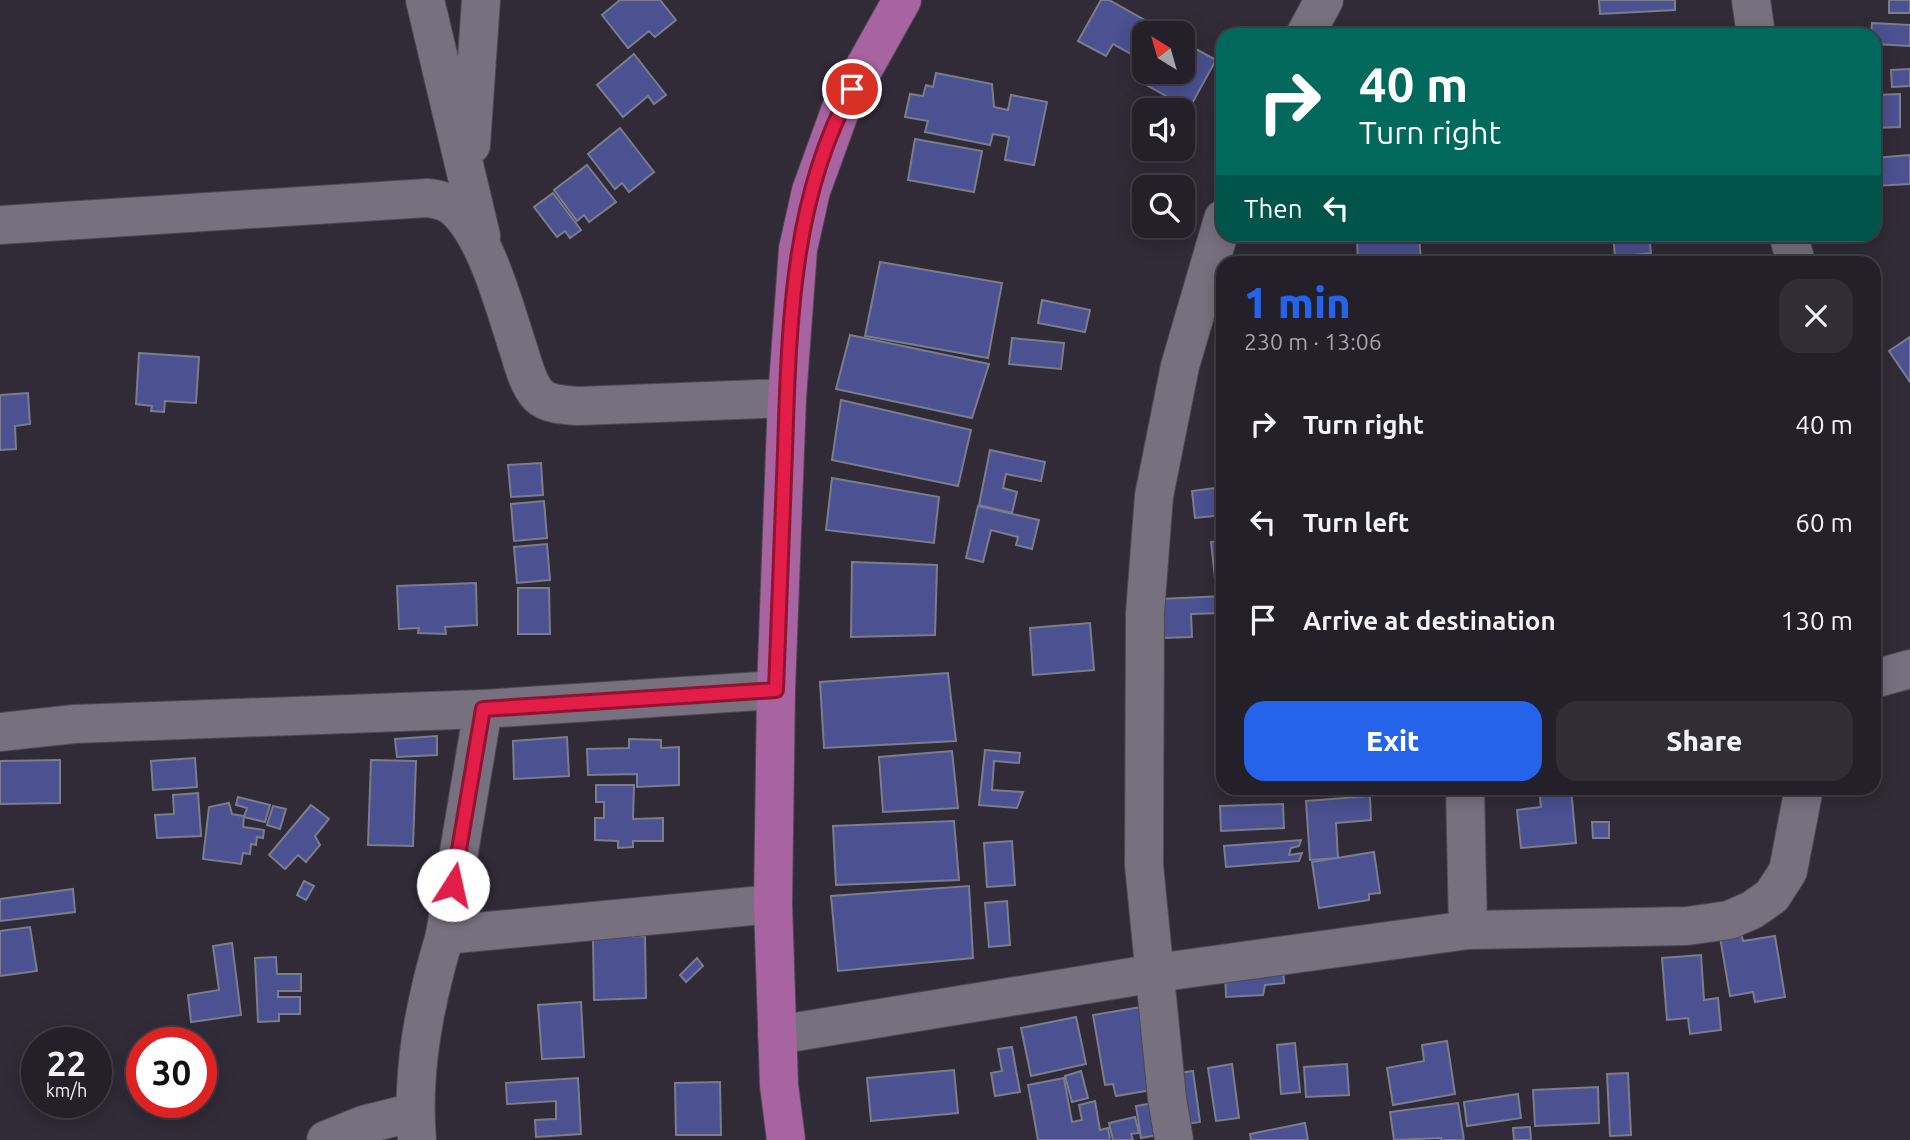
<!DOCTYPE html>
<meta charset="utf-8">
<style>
:root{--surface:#242029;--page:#302d35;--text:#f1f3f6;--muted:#a3a3a8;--line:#413e46;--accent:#2563eb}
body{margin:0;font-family:Ubuntu,sans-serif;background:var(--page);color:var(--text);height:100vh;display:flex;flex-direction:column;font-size:26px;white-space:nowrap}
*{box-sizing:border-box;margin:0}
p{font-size:23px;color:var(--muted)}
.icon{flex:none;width:38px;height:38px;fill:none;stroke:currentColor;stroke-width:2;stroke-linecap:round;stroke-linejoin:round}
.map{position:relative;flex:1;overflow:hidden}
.drawer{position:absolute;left:1216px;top:256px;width:665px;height:539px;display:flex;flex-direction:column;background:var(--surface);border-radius:21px;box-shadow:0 4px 18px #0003,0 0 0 2px var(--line)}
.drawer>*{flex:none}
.guide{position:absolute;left:1216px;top:28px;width:665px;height:214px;border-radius:21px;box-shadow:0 4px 18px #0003,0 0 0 2px var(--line);background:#00695c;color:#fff;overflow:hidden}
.needle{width:46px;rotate:323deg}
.fabs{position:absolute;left:1132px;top:21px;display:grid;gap:14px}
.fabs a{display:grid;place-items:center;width:63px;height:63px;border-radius:14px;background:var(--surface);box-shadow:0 4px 18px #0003,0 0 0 2px var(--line);font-size:35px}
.speed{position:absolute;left:21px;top:1027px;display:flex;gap:14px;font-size:35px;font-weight:700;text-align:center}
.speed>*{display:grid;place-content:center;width:91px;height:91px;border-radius:50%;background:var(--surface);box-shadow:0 4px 18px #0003,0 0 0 2px var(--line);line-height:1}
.speed small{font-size:18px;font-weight:400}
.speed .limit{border:10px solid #d22;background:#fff;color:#111}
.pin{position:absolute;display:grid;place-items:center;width:60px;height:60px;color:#fff;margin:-30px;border:4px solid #fff;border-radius:50%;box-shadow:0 2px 7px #0007}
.me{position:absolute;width:77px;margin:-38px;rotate:10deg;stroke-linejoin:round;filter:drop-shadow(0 0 5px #0008)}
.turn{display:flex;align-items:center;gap:24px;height:147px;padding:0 28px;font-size:32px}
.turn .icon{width:91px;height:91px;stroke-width:2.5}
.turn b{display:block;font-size:49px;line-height:60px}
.then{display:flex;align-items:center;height:66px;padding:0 28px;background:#0003;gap:14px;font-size:26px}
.round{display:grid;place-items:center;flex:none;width:74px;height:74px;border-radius:21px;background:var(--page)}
.head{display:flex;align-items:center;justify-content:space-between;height:119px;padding:0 28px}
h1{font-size:42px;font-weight:800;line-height:52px;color:var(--accent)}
.action{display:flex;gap:14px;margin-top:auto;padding:14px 28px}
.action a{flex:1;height:80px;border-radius:21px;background:var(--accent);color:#fff;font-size:28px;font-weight:800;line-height:80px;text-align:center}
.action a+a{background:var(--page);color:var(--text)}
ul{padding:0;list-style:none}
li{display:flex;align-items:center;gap:21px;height:98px;padding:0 28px}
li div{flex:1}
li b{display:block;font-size:26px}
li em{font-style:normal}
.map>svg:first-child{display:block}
</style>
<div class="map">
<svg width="1910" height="1140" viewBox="0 0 1910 1140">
<rect width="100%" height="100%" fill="#302b37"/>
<!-- building -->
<g fill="#4b5191" stroke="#7a7d8c" stroke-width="2">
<path d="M620,0H660L676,20L655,37L649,31L628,48L602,15Z"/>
<path d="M1101,0H1109L1168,33H1144V61L1113,44L1106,56L1078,41Z"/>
<path d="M1599,0H1675V10L1600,14Z"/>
<rect x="1889" y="0" width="21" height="13"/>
<path d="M1872,23L1910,25V46L1874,44V35H1871Z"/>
<path d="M1183,42L1216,60L1189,109L1136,79L1144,64V72H1183Z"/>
<path d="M634,54L666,95L654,104L648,96L623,117L597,85Z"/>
<path d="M1910,69V86L1892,87L1891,70Z"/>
<path d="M936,73L992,84L994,107L1008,110L1011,95L1047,102L1034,165L1005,160L1009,137L993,134L990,145L925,132L928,121L905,117L910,94L923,96L926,85L933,87Z"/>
<path d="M1900,94V127L1874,128V95Z"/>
<path d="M620,128L654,172L629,192L622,183L615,189L588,154Z"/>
<path d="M915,139L982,151L974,192L908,180Z"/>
<path d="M1910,155V184L1874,186V158Z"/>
<path d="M587,165L616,202L589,222L584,215L577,221L554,190Z"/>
<path d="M553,193L581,230L570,238L565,231L557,237L534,207Z"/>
<path d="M1419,234L1421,262H1358L1357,238Z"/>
<path d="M1613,234H1649L1651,253L1615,257Z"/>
<path d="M880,262L1002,283L988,358L865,336Z"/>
<path d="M1042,300L1090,310L1085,332L1038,323Z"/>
<path d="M850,335L989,364L972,418L836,389Z"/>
<path d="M1910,337V382L1889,351Z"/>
<path d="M1012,338L1064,343L1061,369L1009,364Z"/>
<path d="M139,353L199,357L196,403L165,401L164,412L151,411L152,406L136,404Z"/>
<path d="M28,393L30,424L15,426L16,449L0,450V395Z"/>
<path d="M841,400L971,430L958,486L832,460Z"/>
<path d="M990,450L1045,462L1041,481L1006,474L1003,488L1017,492L1012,513L979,505Z"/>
<path d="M541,463L543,495L511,497L508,465Z"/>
<path d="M832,478L939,497L934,543L826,530Z"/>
<path d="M1223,487V515L1195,518L1192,491Z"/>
<path d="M544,501L547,538L514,541L511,504Z"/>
<path d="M978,506L1039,520L1032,549L1016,545L1018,537L991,530L983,562L966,558Z"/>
<path d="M1223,541V578L1215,579L1211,542Z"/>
<path d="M547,544L550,580L517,583L514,547Z"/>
<path d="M852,562L937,565L935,635L851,637Z"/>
<path d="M476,583L477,625L445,627L446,634L418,633L419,628L399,629L397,586Z"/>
<path d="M518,588H549L550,634H518Z"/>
<path d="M1223,596V613L1191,614L1192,637L1161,638L1160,599Z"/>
<path d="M1090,623L1094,670L1033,675L1030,628Z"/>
<path d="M948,673L956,741L824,748L820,682Z"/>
<path d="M437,736V755L397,757L395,739Z"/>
<path d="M567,737L569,776L514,779L513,741Z"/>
<path d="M629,739L661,740V748L679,747V785L637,787V774L588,775L587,749L629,748Z"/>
<path d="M985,750L1020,753L1019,763L994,761L992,790L1023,792L1017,808L979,805Z"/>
<path d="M952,751L958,808L883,812L879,757Z"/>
<path d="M195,758L197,787L153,790L151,761Z"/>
<path d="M60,760V803L0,804V761Z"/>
<path d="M371,760L416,761L413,846L368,845Z"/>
<path d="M596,785H634L633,819L663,818V841H633V847L618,848V841L595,840V818H604V802H596Z"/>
<path d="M1255,788H1298V789L1255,792Z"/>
<path d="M1571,788L1576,843L1521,848L1517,810L1541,807L1539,790Z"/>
<path d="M198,793L201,836L157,838L155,815L174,814L173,795Z"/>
<path d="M1370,796L1371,820L1336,823L1338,858L1310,860L1306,801Z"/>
<path d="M238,797L270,805L265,822L244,817L247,808L236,805Z"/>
<path d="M229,803L232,814L244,816L243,827L264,830L263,838L257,837L256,845L251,844L250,854L243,853L241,864L203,859L209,807Z"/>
<path d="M1283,804L1284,828L1221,831L1220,806Z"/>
<path d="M311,805L329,819L315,836L320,845L306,862L298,855L285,869L269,855Z"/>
<path d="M273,806L286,809L280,829L267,825Z"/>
<path d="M954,821L959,880L836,885L833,826Z"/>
<path d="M1592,822H1609V838H1593Z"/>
<path d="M1301,840L1299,846L1291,848L1289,855L1302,853L1299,861L1226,867L1224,846Z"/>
<path d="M1012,841L1015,885L987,887L984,843Z"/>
<path d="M1374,852L1380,893L1369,894V900L1319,908L1312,862Z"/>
<path d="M304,881L314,886L306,900L297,895Z"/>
<path d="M969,886L973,958L838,971L831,896Z"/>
<path d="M73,889L75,912L0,921V899Z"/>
<path d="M1007,901L1010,945L989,947L985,903Z"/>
<path d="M30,927L37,971L0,976V931Z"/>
<path d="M1741,933L1743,941L1775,936L1785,997L1755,1002L1753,992L1730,996L1720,937Z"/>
<path d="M645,936L646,998L594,1000L593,938Z"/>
<path d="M232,943L241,1015L191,1022L188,995L219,990L213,946Z"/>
<path d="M1701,955L1704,1000L1718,998L1721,1030L1690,1034L1688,1018L1667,1020L1662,958Z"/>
<path d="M276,957L277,974H301V991H278V997H300V1014H279V1021L258,1022L255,958Z"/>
<path d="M697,958L703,966L686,982L680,975Z"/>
<path d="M1283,963L1284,983L1265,985L1263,995L1226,997L1225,966Z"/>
<path d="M581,1002L584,1057L542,1059L538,1005Z"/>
<path d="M1147,1006L1152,1090L1116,1096L1113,1084L1105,1085L1093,1015Z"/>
<path d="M1076,1017L1086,1064L1031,1076L1021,1028Z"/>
<path d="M1447,1041L1455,1094L1393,1105L1387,1068L1424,1061L1422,1045Z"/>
<path d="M1295,1043L1300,1092L1281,1094L1277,1045Z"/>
<path d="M1012,1047L1020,1092L995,1096L991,1073L1002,1071L998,1049Z"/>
<path d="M1232,1064L1239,1118L1216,1121L1208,1068Z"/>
<path d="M1347,1064L1349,1095L1306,1097L1304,1067Z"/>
<path d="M954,1070L958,1113L871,1121L867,1078Z"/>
<path d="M1081,1071L1088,1098L1072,1102L1065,1076Z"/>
<path d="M1193,1071L1200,1122L1179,1125L1172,1074Z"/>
<path d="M1628,1073L1631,1135L1610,1136L1607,1074Z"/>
<path d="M578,1078L581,1134L536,1137L535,1120L556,1119V1101L507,1104L506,1083Z"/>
<path d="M1064,1078L1072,1122L1082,1120L1079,1105L1095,1101L1100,1130L1108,1128L1110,1140H1038L1028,1085Z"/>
<path d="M720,1082L721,1135H676L675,1083Z"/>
<path d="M1598,1087L1599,1123L1535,1126L1533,1090Z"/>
<path d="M1518,1094L1521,1118L1467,1126L1464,1102Z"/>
<path d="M1154,1103L1158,1135L1141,1138L1136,1106Z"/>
<path d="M1458,1103L1464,1140H1442L1441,1138L1394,1140L1390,1112Z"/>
<path d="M1135,1117L1139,1133L1131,1134L1133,1140H1113L1109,1123Z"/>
<path d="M1305,1123L1308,1140H1251L1250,1134Z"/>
<path d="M1530,1127L1531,1140H1514L1513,1128Z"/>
</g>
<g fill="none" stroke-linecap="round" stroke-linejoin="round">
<defs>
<g id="minor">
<path d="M425,0L481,236"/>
<path d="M1751,0L1756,35"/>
<path d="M1305,35L1324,0"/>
<path d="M471,145L481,0"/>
<path d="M0,225L427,198C436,199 444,200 452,206C486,232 505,310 519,351C523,364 528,384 538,395C548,405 565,405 579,406L787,398"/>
<path d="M1788,234L1796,262"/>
<path d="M1874,679L1910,669"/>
<path d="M0,732L74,724L483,709L776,690"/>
<path d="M1465,788L1468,930"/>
<path d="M445,935L483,709"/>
<path d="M777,1035L1156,973L1468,930L1687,926L1729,920L1752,910L1772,896L1788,871L1804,788"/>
<path d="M326,1140L363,1125L415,1112"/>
<path d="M417,1140C411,1070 425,1002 445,935L773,904"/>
<path d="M1174,1140L1167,1098L1144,865L1145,613L1154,496L1180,366L1223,219"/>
</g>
<path id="major" d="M786,1140L779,1085L773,904L776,690L787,398L798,249L811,191L840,111L902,0"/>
</defs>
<!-- minor casing -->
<use href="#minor" stroke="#4c4852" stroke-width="40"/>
<!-- major casing -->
<use href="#major" stroke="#4c4852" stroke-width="40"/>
<!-- minor -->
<use href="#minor" stroke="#76707f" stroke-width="38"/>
<!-- major -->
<use href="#major" stroke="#a863a1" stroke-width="38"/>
</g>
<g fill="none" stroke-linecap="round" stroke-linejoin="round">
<defs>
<path id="route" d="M453,885L483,709L776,690C779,610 782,530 785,451C789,329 791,198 852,89"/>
</defs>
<!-- route casing -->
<use href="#route" stroke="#92132f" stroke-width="18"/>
<!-- route -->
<use href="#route" stroke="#e11d48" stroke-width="12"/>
</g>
</svg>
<div class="fabs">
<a><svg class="needle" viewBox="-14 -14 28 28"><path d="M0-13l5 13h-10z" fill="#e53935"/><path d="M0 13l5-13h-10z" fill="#a3a3a8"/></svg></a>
<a><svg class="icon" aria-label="sound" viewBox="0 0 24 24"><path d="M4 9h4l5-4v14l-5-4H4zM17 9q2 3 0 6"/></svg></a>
<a><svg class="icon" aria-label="search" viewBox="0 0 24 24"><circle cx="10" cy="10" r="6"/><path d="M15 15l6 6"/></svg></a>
</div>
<div class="speed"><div>22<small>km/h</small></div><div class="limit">30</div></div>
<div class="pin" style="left:852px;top:89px;background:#d93025"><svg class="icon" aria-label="arrive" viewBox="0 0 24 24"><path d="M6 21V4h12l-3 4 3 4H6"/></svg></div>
<svg class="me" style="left:453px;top:885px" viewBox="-20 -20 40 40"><circle r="19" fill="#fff"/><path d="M0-13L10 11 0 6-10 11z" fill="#e11d48"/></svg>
<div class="guide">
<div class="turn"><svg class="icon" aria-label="right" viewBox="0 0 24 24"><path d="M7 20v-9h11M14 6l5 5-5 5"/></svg><div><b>40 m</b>Turn right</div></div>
<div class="then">Then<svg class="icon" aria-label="left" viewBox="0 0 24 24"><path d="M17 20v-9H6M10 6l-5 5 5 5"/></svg></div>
</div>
<section class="drawer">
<div class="head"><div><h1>1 min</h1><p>230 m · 13:06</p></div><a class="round"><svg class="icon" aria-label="close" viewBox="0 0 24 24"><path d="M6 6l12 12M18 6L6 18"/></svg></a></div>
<ul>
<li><svg class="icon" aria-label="right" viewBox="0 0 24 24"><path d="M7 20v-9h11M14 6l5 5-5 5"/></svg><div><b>Turn right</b></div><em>40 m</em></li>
<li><svg class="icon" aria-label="left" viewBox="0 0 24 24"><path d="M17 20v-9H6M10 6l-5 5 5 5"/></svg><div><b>Turn left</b></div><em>60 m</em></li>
<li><svg class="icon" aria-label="arrive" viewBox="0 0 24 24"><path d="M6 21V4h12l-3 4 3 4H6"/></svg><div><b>Arrive at destination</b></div><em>130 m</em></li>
</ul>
<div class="action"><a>Exit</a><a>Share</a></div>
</section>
</div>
